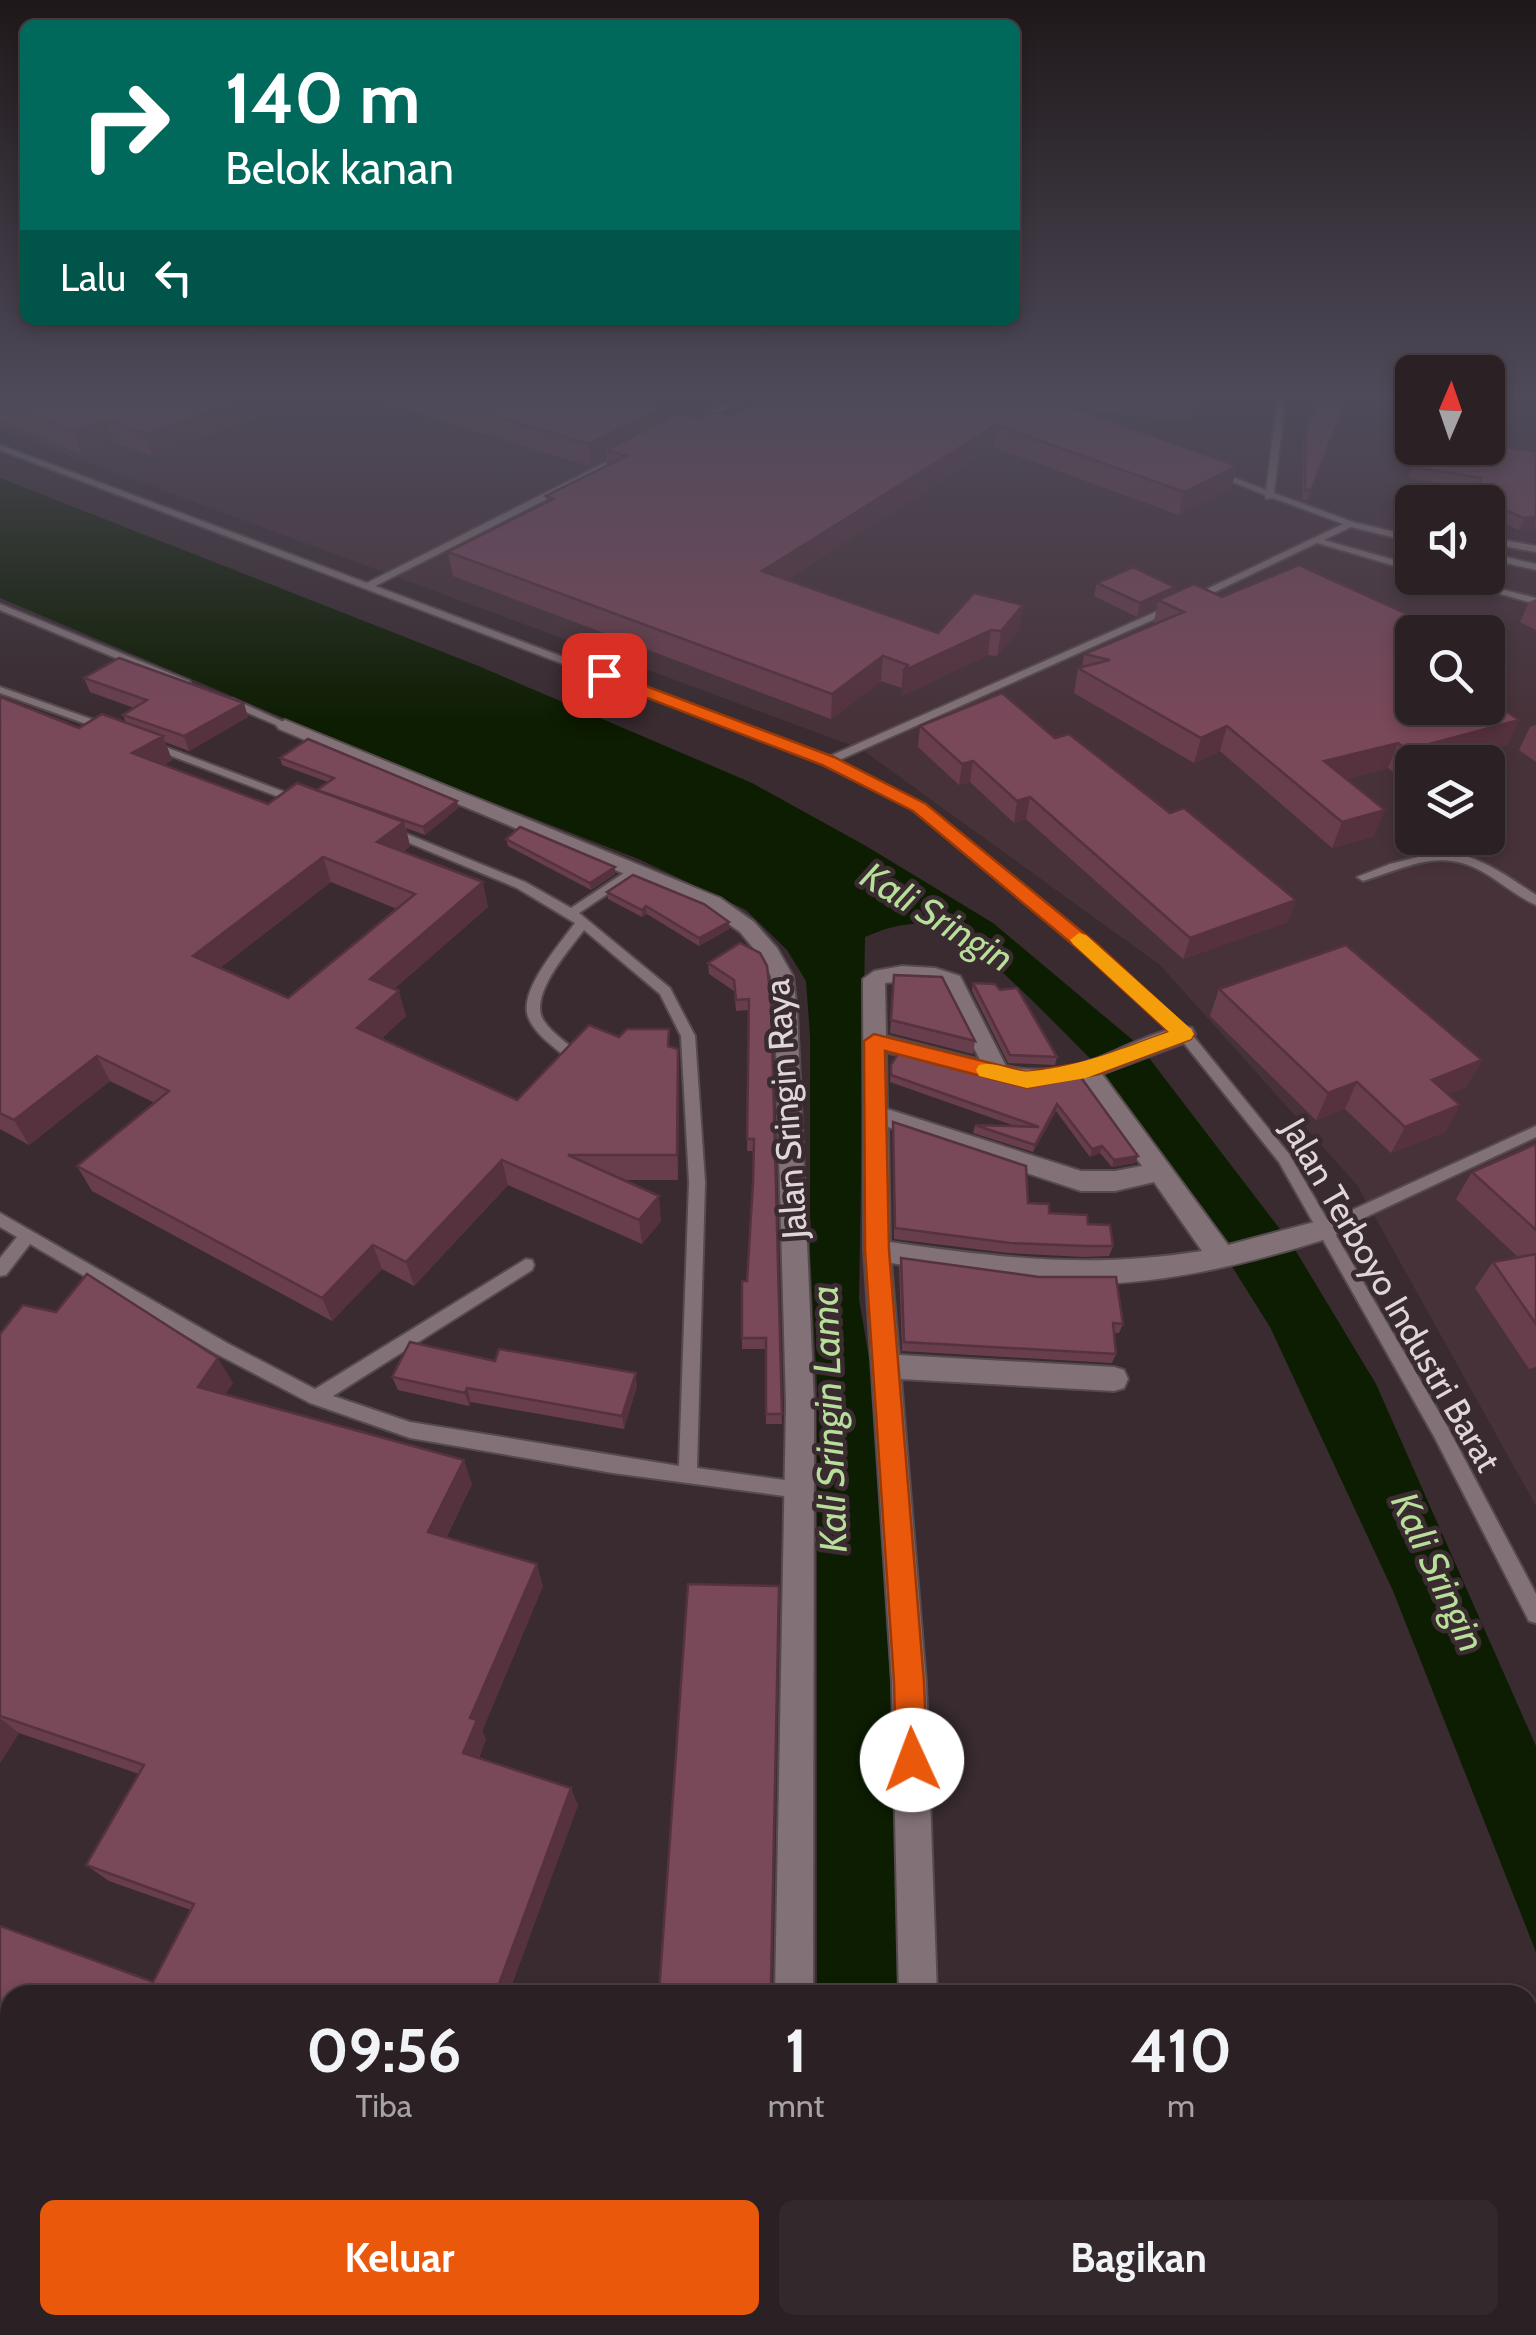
<!DOCTYPE html>
<html lang="id">
<style>
:root{--surface:#2b2024;--page:#33282c;--text:#f1f3f6;--muted:#a6a3a6;--line:#473e41;--accent:#ea580c}
body{margin:0;font-family:Cabin,sans-serif;background:var(--page);color:var(--text);height:100vh;display:flex;flex-direction:column;font-size:38px;white-space:nowrap}
*{box-sizing:border-box;margin:0}
p{font-size:32px;color:var(--muted)}
.icon{flex:none;width:55px;height:55px;fill:none;stroke:currentColor;stroke-width:2;stroke-linecap:round;stroke-linejoin:round}
.map{position:relative;flex:1;overflow:hidden}
.panel{position:absolute;left:0px;top:1985px;width:1538px;height:350px;display:flex;flex-direction:column;background:var(--surface);border-radius:30px 30px 0 0;box-shadow:0 5px 15px #0003,0 0 0 2px var(--line)}
.panel>*{flex:none}
.guide{position:absolute;left:20px;top:20px;width:1000px;height:305px;border-radius:15px;box-shadow:0 5px 15px #0003,0 0 0 2px var(--line);background:#00695c;color:#fff;overflow:hidden}
.needle{width:65px;rotate:2deg}
.buttons{position:absolute;left:1395px;top:355px;display:grid;gap:20px}
.buttons a{display:grid;place-items:center;width:110px;height:110px;border-radius:15px;background:var(--surface);box-shadow:0 5px 15px #0003,0 0 0 2px var(--line);font-size:50px}
.pin{position:absolute;display:grid;place-items:center;width:85px;height:85px;color:#fff;margin:-42px;border-radius:20px;box-shadow:0 5px 15px #0006}
.me{position:absolute;width:110px;margin:-55px;rotate:358deg;stroke-linejoin:round;filter:drop-shadow(0 0 8px #0008)}
.turn{display:flex;align-items:center;gap:35px;height:210px;padding:0 40px;font-size:45px}
.turn .icon{width:130px;height:130px;stroke-width:2.5}
.turn b{display:block;font-size:70px;line-height:85px}
.then{display:flex;align-items:center;height:95px;padding:0 40px;background:#0003;gap:20px;font-size:38px}
.eta{display:flex;justify-content:space-evenly;align-items:center;height:170px;text-align:center}
.eta b{font-size:60px;font-weight:800;line-height:70px}
.primary-button{display:flex;gap:20px;margin-top:auto;padding:20px 40px}
.primary-button a{flex:1;height:115px;border-radius:15px;background:var(--accent);color:#fff;font-size:40px;font-weight:800;line-height:115px;text-align:center}
.primary-button a+a{background:var(--page);color:var(--text)}
.map>svg:first-child{display:block}
</style>
<div class="map">
<svg width="1536" height="2335" viewBox="0 0 1536 2335">
<rect width="100%" height="100%" fill="#392b30"/>
<!-- built -->
<path fill="#473239" fill-rule="evenodd" d="M0,395H1412V448H1488V395H1536V1506L1357,1185L1160,965L861,749L0,430ZM1412,502H1488V578H1412ZM1412,632H1488V708H1412ZM1412,762H1488V838H1412Z"/>
<!-- water -->
<g fill="#0d1d01">
<path d="M0,478L476,665L752,783L866,846L993,923L1135,1042L1093,1061C1067,1036 968,932 941,926C914,920 889,926 865,937L859,1299L878,1411L888,1540L904,1995H817V1386L810,1252V1036L806,981L787,950L746,910L641,860L371,755L0,598Z"/>
<path d="M1146,1054L1283,1233L1220,1246L1101,1070Z"/>
<path d="M1294,1248L1376,1384L1536,1746V1952L1393,1591L1270,1327L1231,1265Z"/>
</g>
<g fill="none" stroke-linecap="round" stroke-linejoin="round">
<defs>
<g id="lane">
<path d="M742,395H751L685,430L678,428Z"/>
<path d="M1278,395H1286L1274,493L1353,522L1412,536V542L1351,527L1324,540L1412,565V571L1317,543L1196,601H1190V597L1343,524L1273,498L1266,499L1265,495L1210,473L1217,471L1266,490Z"/>
<path d="M0,445L367,583L622,454H628V458L375,586L828,757L1169,606H1175V610L837,761L924,806L1095,946L1189,1031L1289,1154L1328,1221L1536,1126V1137L1334,1232L1447,1426L1536,1594V1623L1529,1621L1435,1438L1279,1162L1179,1037L1085,952L916,810L824,763L0,450Z"/>
<path d="M1402,522L1412,525V529L1399,527V523Z"/>
<path d="M1488,537L1536,546V552L1488,543Z"/>
<path d="M1488,553L1536,564V570L1488,559Z"/>
<path d="M1444,578H1458L1536,598V604Z"/>
<path d="M0,604L189,681L190,683L181,685L0,610Z"/>
<path d="M0,687L111,726L112,728L103,730L0,693Z"/>
<path d="M225,699H233L290,725L281,727L225,703Z"/>
<path d="M152,742L303,799L305,801L303,803H295L148,747V743Z"/>
<path d="M392,828L525,882L571,908L633,867L637,866L643,870L579,913L670,988L695,1036L705,1182L697,1468L799,1482L805,1484L808,1490L805,1496L799,1498L613,1473L410,1438L310,1403L215,1353L30,1244L6,1275L0,1276V1258L17,1237L0,1227V1213L227,1343L315,1389L526,1259L532,1260L534,1265L532,1270L333,1396L410,1422L679,1466L689,1182L681,1036L660,994L584,930C569,950 527,997 544,1021C553,1035 569,1043 579,1055L577,1058H567C554,1047 536,1035 529,1019C516,993 560,944 575,923L517,888L388,834V830Z"/>
<path d="M1438,852C1476,852 1505,875 1536,895V905C1517,897 1501,882 1483,872C1440,847 1406,868 1363,881L1357,877L1390,864Z"/>
</g>
<g id="street">
<path d="M285,720L720,898L754,922L777,948L793,976L797,1011L814,1405L813,1995H775L786,1405L775,1011L771,976L760,956L740,932L706,908L279,729L276,725Z"/>
<path d="M902,966L935,968L960,976L1006,1066C1034,1073 1067,1069 1093,1060C1116,1052 1171,1022 1192,1028L1195,1034L1192,1040L1102,1074L1228,1245L1326,1219L1335,1222L1339,1229L1335,1236C1246,1265 1152,1288 1058,1284C1002,1282 947,1271 891,1263L899,1355L1114,1367L1124,1370L1128,1379L1124,1388L1114,1391L901,1379L926,1682L937,1995H899L892,1682L864,1250L863,979L874,971ZM913,980L943,986L980,1060L886,1036L885,983ZM886,1052L1027,1088L1080,1079L1142,1166L1115,1171H1081L887,1109ZM888,1127L1081,1191H1115L1154,1182L1202,1251C1091,1269 1000,1258 890,1242Z"/>
<rect x="766" y="2325" width="44" height="10"/>
<rect x="899" y="2325" width="44" height="10"/>
</g>
</defs>
<!-- lane casing -->
<use href="#lane" stroke="#554a4e" stroke-width="4"/>
<!-- street casing -->
<use href="#street" stroke="#554a4e" stroke-width="4"/>
<!-- lane -->
<use href="#lane" fill="#827277" fill-rule="evenodd"/>
<!-- street -->
<use href="#street" fill="#827277" fill-rule="evenodd"/>
</g>
<!-- wall -->
<g fill="#683e4d" fill-rule="evenodd">
<path d="M0,395H315L152,456L114,442L82,454L0,421Z"/>
<path d="M359,395H617L663,408L664,421L730,416L1074,407L1076,395H1196L1191,421L1083,411L1237,466L1231,488L1179,515L993,447L786,580L938,633L1020,629L997,656L988,655L901,696L902,688L881,681L831,719L453,576L448,552L546,503V496L607,466L606,459L591,467Z"/>
<path d="M1321,395H1349L1307,501L1302,499L1303,440Z"/>
<path d="M1420,448L1536,452V528L1519,530L1500,522H1488V502H1473L1476,489L1409,478Z"/>
<path d="M1097,583L1175,587L1174,593L1222,597L1412,632L1507,745L1443,762H1412L1397,775L1388,768L1346,779L1374,836L1332,848L1220,751L1194,763L1074,693L1078,668L1082,667L1084,654L1153,624L1157,608L1137,617L1094,596Z"/>
<path d="M1536,599V630L1520,622L1529,602Z"/>
<path d="M84,678L248,717L189,751L165,742L172,760L164,765L268,804L318,791L328,782L282,765L280,758L457,801L458,808L425,835L406,828L410,846L403,852L488,907L394,989L406,1016L381,1039L517,1100L619,1037L671,1047L679,1074L678,1180H622L661,1221L642,1244L508,1185L414,1286L382,1269L332,1321L92,1191L77,1166L155,1103L110,1081L29,1145L0,1129V697L79,728L126,723L123,715L134,708L90,692ZM331,882L397,909L288,998L220,968Z"/>
<path d="M1536,725V762L1519,750L1530,727Z"/>
<path d="M920,726L1055,738L1170,813L1296,900L1288,922L1183,959L1026,819L1014,823L970,782L959,785L918,747Z"/>
<path d="M506,839L615,867V874L591,890L508,846Z"/>
<path d="M607,892L729,922V929L699,946L647,914L642,917L608,899Z"/>
<path d="M708,963L771,1000L782,1424H766V1349H742V1281H747L753,1182L754,1151H747L749,1010L736,1011L734,991L709,974Z"/>
<path d="M894,975L975,1041L973,1054L890,1033Z"/>
<path d="M973,983L1000,990L1057,1057L1055,1065L1008,1063L972,991Z"/>
<path d="M1219,989L1482,1060L1466,1087L1448,1094L1460,1105L1445,1132L1391,1153L1345,1109L1316,1120L1210,1016Z"/>
<path d="M891,1065L1028,1084L1138,1156L1135,1163L1112,1167L1100,1153L1090,1157L1056,1111L1033,1152L973,1133L975,1125L1015,1126L890,1082Z"/>
<path d="M893,1122L1028,1203L1049,1213L1088,1224L1113,1246L1109,1256L1084,1257L1008,1253L894,1239Z"/>
<path d="M1536,1144V1367L1529,1369L1475,1288L1493,1262L1518,1257L1456,1199L1472,1172Z"/>
<path d="M901,1258L1123,1324L1119,1333H1114L1116,1354L1112,1363L902,1351L899,1268Z"/>
<path d="M0,1334L233,1383L225,1394L472,1484L446,1538L543,1586L482,1731L486,1739L479,1758L578,1805L508,1995H10L7,2248L0,2262V1926L153,1982L191,1910L109,1881L86,1865L139,1774L19,1733L0,1763Z"/>
<path d="M495,1361L637,1386L624,1429L471,1402L469,1406L398,1390L392,1377Z"/>
</g>
<!-- shaded-wall -->
<g fill="#55323e">
<path d="M253,395H315L152,456L145,434Z"/>
<path d="M663,408L664,430L606,450V459L591,467L588,444Z"/>
<path d="M107,420L114,442L82,454L74,431Z"/>
<path d="M996,425L993,447L762,595V571Z"/>
<path d="M1237,466L1231,488L1179,515L1184,492Z"/>
<path d="M1536,517L1535,528L1519,530L1524,518Z"/>
<path d="M1175,587L1172,600H1158L1157,608L1137,617L1140,603Z"/>
<path d="M1023,605L1020,629L997,656L1001,631Z"/>
<path d="M991,630L988,655L901,696L903,671Z"/>
<path d="M883,656L881,681L831,719L832,694Z"/>
<path d="M1503,658L1492,682L1488,685V665Z"/>
<path d="M244,703L248,717L189,751L184,736Z"/>
<path d="M1519,720L1507,745L1443,762H1412V771L1397,775L1407,750Z"/>
<path d="M1227,726L1220,751L1194,763L1201,738Z"/>
<path d="M163,736L172,760L142,777L132,753Z"/>
<path d="M1398,743L1388,768L1315,787L1324,761Z"/>
<path d="M973,761L970,782L959,785L962,764Z"/>
<path d="M1030,797L1026,819L1014,823L1017,801Z"/>
<path d="M457,801L458,808L425,835L423,827Z"/>
<path d="M1385,810L1374,836L1332,848L1342,822Z"/>
<path d="M404,822L410,846L384,867L377,842Z"/>
<path d="M323,857L331,882L203,981L193,956Z"/>
<path d="M615,867V874L591,890L590,883Z"/>
<path d="M483,882L488,907L377,1004L370,979Z"/>
<path d="M1296,900L1288,922L1183,959L1190,938Z"/>
<path d="M646,906L647,914L642,917V910Z"/>
<path d="M729,922V929L699,946V938Z"/>
<path d="M399,991L406,1016L365,1053L357,1028Z"/>
<path d="M678,1049L679,1074L678,1180L677,1155Z"/>
<path d="M97,1056L110,1081L29,1145L14,1120Z"/>
<path d="M1482,1060L1466,1087L1418,1107L1432,1080Z"/>
<path d="M1357,1082L1345,1109L1316,1120L1328,1093Z"/>
<path d="M1057,1104L1056,1111L1033,1152L1035,1145Z"/>
<path d="M1460,1105L1445,1132L1391,1153L1405,1127Z"/>
<path d="M1102,1146L1100,1153L1090,1157L1092,1149Z"/>
<path d="M1138,1156L1135,1163L1112,1167L1114,1160Z"/>
<path d="M502,1160L508,1185L414,1286L406,1262Z"/>
<path d="M659,1196L661,1221L642,1244L639,1220Z"/>
<path d="M373,1245L382,1269L332,1321L322,1298Z"/>
<path d="M218,1358L233,1383L214,1412L198,1387Z"/>
<path d="M636,1373L637,1386L624,1429L622,1416Z"/>
<path d="M467,1388L471,1402L469,1406L465,1393Z"/>
<path d="M464,1460L472,1484L437,1555L428,1532Z"/>
<path d="M537,1564L543,1586L482,1731L486,1739L473,1771L463,1753L470,1718Z"/>
<path d="M0,1718L19,1733L0,1763Z"/>
<path d="M571,1788L578,1805L508,1995H495Z"/>
<path d="M0,2239L10,2243L0,2262Z"/>
<path d="M298,2325H317L313,2335H294Z"/>
</g>
<!-- building -->
<g fill="#794859" stroke="#55323e" stroke-width="2.5" fill-rule="evenodd">
<path d="M0,395H253L145,434L107,420L74,431L0,402Z"/>
<path d="M424,395H615L663,408L588,444Z"/>
<path d="M772,395H1039L1237,466L1184,492L996,425L762,571L938,633L974,593L1023,605L1001,631L991,630L903,671L908,665L883,656L832,694L448,552L553,499L546,496L626,456L606,450L680,413L700,419L715,412L730,416Z"/>
<path d="M1144,395H1196V400Z"/>
<path d="M1321,395H1348L1311,491L1305,489L1306,430Z"/>
<path d="M1488,444L1536,452V517L1524,518L1505,510H1488V502H1474L1481,478L1413,467L1420,448H1488Z"/>
<path d="M1299,565L1447,632H1412V708H1488V699L1519,720L1407,750L1398,743L1324,761L1385,810L1342,822L1227,726L1201,738L1078,668L1110,660L1084,654L1184,612L1158,600L1194,584L1222,597Z"/>
<path d="M1133,567L1175,587L1140,603L1097,583Z"/>
<path d="M1488,651L1503,658L1488,665Z"/>
<path d="M119,658L244,703L184,736L123,715L147,700L84,678Z"/>
<path d="M1002,693L1055,738L1069,734L1170,813L1184,808L1296,900L1190,938L1030,797L1017,801L973,761L962,764L920,726Z"/>
<path d="M0,697L79,728L102,714L163,736L132,753L268,804L297,783L404,822L377,842L483,882L370,979L399,991L357,1028L517,1100L589,1025L619,1037L627,1029H669L668,1046L678,1049L677,1155H568L659,1196L639,1220L502,1160L406,1262L373,1245L322,1298L77,1166L169,1091L97,1056L14,1120L0,1113ZM323,857L415,894L288,998L193,956Z"/>
<path d="M308,739L457,801L423,827L317,790L334,778L280,758Z"/>
<path d="M520,827L615,867L590,883L506,839Z"/>
<path d="M633,875L704,904L729,922L699,938L646,906L642,910L607,892Z"/>
<path d="M740,943L760,953L767,966L771,1000L782,1414H766V1338H742V1281H747L753,1182L754,1139H747L749,999L736,1000L734,980L708,963Z"/>
<path d="M1346,945L1482,1060L1432,1080L1460,1105L1405,1127L1357,1082L1328,1093L1219,989Z"/>
<path d="M894,975L942,977L975,1041L891,1020Z"/>
<path d="M973,983L995,984L1000,990L1017,988L1057,1057L1010,1055Z"/>
<path d="M899,1052L1028,1084L1080,1076L1138,1156L1114,1160L1102,1146L1092,1149L1057,1104L1035,1145L975,1125L1039,1127L891,1075V1065Z"/>
<path d="M893,1122L1026,1166L1028,1203L1049,1204V1213L1087,1215L1088,1224L1110,1225L1113,1246H1087L1010,1243L895,1228Z"/>
<path d="M1536,1144V1230L1472,1172Z"/>
<path d="M1536,1254V1324L1493,1262Z"/>
<path d="M901,1258L1039,1277H1116L1123,1324L1113,1323L1116,1354L904,1342Z"/>
<path d="M87,1274L218,1358L198,1387L464,1460L428,1532L537,1564L470,1718L477,1720L463,1753L571,1788L495,1995H10V2250L0,2245V1926L153,1982L194,1904L86,1865L144,1765L0,1716V1334L23,1305L56,1312Z"/>
<path d="M410,1342L495,1361L499,1349L636,1373L622,1416L467,1388L465,1393L392,1377Z"/>
<path d="M688,1584L779,1586L771,1983L775,1986H792V1995H714L659,1993Z"/>
<path d="M43,2325H298L294,2335H38Z"/>
</g>
<!-- sky -->
<linearGradient id="sky" x2="0" y2="1"><stop stop-color="#1f181a"/><stop offset="0.55" stop-color="#4e4a59"/><stop offset="1" stop-color="#4e4a59" stop-opacity="0"/></linearGradient>
<rect width="1536" height="722" fill="url(#sky)"/>
<!-- route -->
<path fill="#ea580c" stroke="#983908" stroke-width="2.5" d="M598,672H609L834,757L926,804L1097,944L1194,1034L1191,1039L1099,1074L1027,1088L885,1051L889,1250L924,1682L927,1760L923,1771L912,1776L900,1771L896,1760L894,1682L865,1250L864,1041L874,1034L1027,1072L1088,1062L1169,1032L1083,953L913,811L822,765L598,679Z"/>
<!-- slow -->
<path fill="#f59e0b" d="M1079,933L1086,935L1191,1029L1194,1034L1191,1039L1086,1078L1027,1088L979,1076L976,1070L979,1065C997,1060 1015,1074 1033,1071C1081,1066 1124,1048 1169,1032L1073,944L1070,940Z"/>
<g text-anchor="middle" stroke-width="9" stroke-linejoin="round" paint-order="stroke">
<!-- street labels -->
<g font-size="35" fill="#dfd6d9" stroke="#392b30">
<text transform="translate(786 1109) rotate(-94)" y="12">Jalan Sringin Raya</text>
<text transform="translate(1391 1295) rotate(60)" y="12">Jalan Terboyo Industri Barat</text>
</g>
<!-- water labels -->
<g font-size="38" font-style="italic" fill="#b7df9a" stroke="#392b30">
<text transform="translate(937 917) rotate(32)" y="13">Kali Sringin</text>
<text transform="translate(829 1419) rotate(-92)" y="13">Kali Sringin Lama</text>
<text transform="translate(1438 1572) rotate(65)" y="13">Kali Sringin</text>
</g>
</g>
</svg>
<div class="buttons">
<a><svg class="needle" viewBox="-14 -14 28 28"><path d="M0-13l5 13h-10z" fill="#e53935"/><path d="M0 13l5-13h-10z" fill="#a6a3a6"/></svg></a>
<a><svg class="icon" aria-label="sound" viewBox="0 0 24 24"><path d="M4 9h4l5-4v14l-5-4H4zM17 9q2 3 0 6"/></svg></a>
<a><svg class="icon" aria-label="search" viewBox="0 0 24 24"><circle cx="10" cy="10" r="6"/><path d="M15 15l6 6"/></svg></a>
<a><svg class="icon" aria-label="layers" viewBox="0 0 24 24"><path d="M12 4l9 5-9 5-9-5zM3 14l9 5 9-5"/></svg></a>
</div>
<div class="pin" style="left:604px;top:675px;background:#d93025"><svg class="icon" aria-label="arrive" viewBox="0 0 24 24"><path d="M6 21V4h12l-3 4 3 4H6"/></svg></div>
<svg class="me" style="left:912px;top:1760px" viewBox="-20 -20 40 40"><circle r="19" fill="#fff"/><path d="M0-13L10 11 0 6-10 11z" fill="#ea580c"/></svg>
<div class="guide">
<div class="turn"><svg class="icon" aria-label="right" viewBox="0 0 24 24"><path d="M7 20v-9h11M14 6l5 5-5 5"/></svg><div><b>140 m</b>Belok kanan</div></div>
<div class="then">Lalu<svg class="icon" aria-label="left" viewBox="0 0 24 24"><path d="M17 20v-9H6M10 6l-5 5 5 5"/></svg></div>
</div>
<section class="panel">
<div class="eta">
<div><b>09:56</b><p>Tiba</p></div>
<div><b>1</b><p>mnt</p></div>
<div><b>410</b><p>m</p></div>
</div>
<div class="primary-button"><a>Keluar</a><a>Bagikan</a></div>
</section>
</div>
